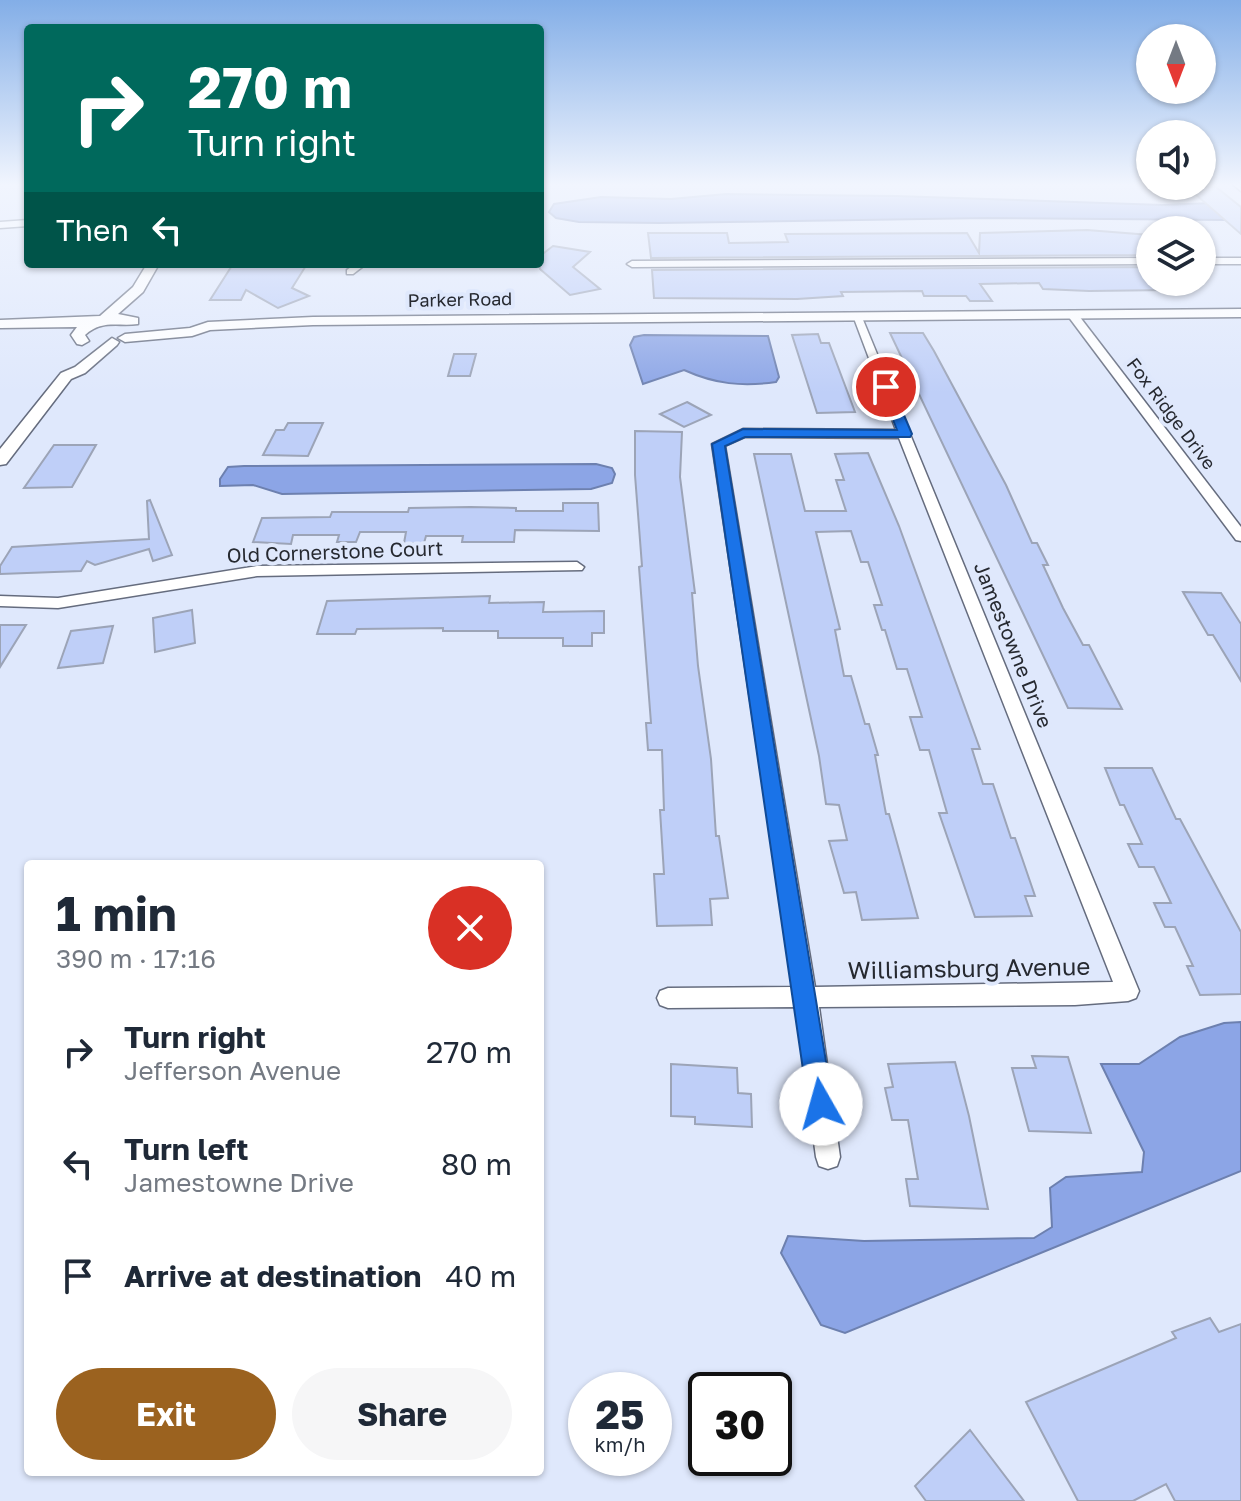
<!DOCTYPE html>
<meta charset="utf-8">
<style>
:root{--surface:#fff;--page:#f6f6f7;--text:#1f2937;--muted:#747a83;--accent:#9b621f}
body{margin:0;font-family:"Golos Text",sans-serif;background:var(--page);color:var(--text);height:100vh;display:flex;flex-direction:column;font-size:30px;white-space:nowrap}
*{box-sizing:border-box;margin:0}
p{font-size:26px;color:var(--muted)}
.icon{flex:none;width:44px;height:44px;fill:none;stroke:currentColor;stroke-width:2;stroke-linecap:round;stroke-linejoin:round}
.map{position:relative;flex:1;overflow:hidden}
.side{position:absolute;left:24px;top:860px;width:520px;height:616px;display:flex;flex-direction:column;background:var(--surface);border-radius:8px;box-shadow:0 2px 6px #0004}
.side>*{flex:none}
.top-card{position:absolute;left:24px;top:24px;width:520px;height:244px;border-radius:8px;box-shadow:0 2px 6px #0004;background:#00695c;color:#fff;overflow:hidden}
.needle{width:52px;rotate:180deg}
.buttons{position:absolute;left:1136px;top:24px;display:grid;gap:16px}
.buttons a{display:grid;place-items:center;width:80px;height:80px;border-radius:50%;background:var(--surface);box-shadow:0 2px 6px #0004;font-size:40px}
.speed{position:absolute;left:568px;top:1372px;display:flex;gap:16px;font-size:40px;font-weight:700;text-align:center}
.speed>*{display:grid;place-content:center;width:104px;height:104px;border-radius:50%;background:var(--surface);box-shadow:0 2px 6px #0004;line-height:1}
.speed small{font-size:20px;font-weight:400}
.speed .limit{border:4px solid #111;border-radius:12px;background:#fff;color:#111}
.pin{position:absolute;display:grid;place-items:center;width:68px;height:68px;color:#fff;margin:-34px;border:4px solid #fff;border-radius:50%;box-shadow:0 2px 8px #0007}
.me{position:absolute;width:88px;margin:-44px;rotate:353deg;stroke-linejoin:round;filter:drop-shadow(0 0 6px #0008)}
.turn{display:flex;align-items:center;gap:28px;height:168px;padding:0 32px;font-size:36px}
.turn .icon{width:104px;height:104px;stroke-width:2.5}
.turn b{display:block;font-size:56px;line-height:68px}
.then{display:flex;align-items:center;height:76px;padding:0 32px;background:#0003;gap:16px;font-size:30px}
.round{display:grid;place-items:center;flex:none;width:84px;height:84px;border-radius:42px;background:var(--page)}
.overview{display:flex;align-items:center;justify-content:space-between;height:136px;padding:0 32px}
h1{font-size:48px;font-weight:700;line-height:60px}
.button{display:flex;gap:16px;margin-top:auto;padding:16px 32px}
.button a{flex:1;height:92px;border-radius:48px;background:var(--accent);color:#fff;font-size:32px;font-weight:700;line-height:92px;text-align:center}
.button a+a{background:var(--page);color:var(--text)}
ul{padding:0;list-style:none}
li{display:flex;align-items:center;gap:24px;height:112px;padding:0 32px}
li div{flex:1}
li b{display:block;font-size:30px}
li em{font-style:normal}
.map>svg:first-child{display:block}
</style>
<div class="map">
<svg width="1241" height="1501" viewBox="0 0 1241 1501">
<rect width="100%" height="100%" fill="#dfe8fc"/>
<!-- water -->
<g fill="#8ca5e6" stroke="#6d80af" stroke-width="2">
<path d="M726,194L896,196L1163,205L1212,203L1241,216L1229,220L987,218L659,223L579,222L556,218L549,212L554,204L601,197L671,199Z"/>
<path d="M644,335L768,336L779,377L776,382C742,387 715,384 684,370L643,384L630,345L634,337Z"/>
<path d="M596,464L612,468L615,474L612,483L591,489L282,494L253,485L220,486V479L228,467L244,466Z"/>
<path d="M1241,1022V1171L845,1333L821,1325L781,1253L788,1236L864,1241L1034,1238L1052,1227L1050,1188L1066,1177L1142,1172L1144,1152L1101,1064H1139L1180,1037L1224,1023Z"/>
</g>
<!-- building -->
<g fill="#bfcff8" stroke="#9ca4b7" stroke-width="2">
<path d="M1187,187H1216L1241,207V234Z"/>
<path d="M1087,230L1150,235V255L651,258L648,233H727L729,243L788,242L785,234L967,233L979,253L980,233Z"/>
<path d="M553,246L590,252L573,267L600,289L570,295L540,269V256Z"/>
<path d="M233,264H307L292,288L309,296L278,308L246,290L241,300H210Z"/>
<path d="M1150,267V282H1160L1168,290L1089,291L1043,289L1039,283L980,284L992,301H970L966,296H924L922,291L841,292L843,296L797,299L654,298L652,270Z"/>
<path d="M890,333H923L934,351L1006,485L1032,543H1037L1048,565H1043L1063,608L1083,645H1089L1122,709L1068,708Z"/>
<path d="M818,334L821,343H829L855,412L817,413L792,335Z"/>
<path d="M454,354H476L470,376H448Z"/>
<path d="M687,402L711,415L684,427L660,414Z"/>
<path d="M288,423H323L308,456L263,455L276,430H284Z"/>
<path d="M635,431L682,432L680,477L695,593H692L698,666L711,759L716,836H719L728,898L710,899L712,925L657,926L654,874H664L660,810H664L662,750H648L646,723H651L639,567L642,566L635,475Z"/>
<path d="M54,445H96L72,487L24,488Z"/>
<path d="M868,453L899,526L980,749H972L983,784H993L1011,838H1015L1022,858L1035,896H1025L1032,916L975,917L939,813H947L929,750H920L910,717H922L907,669H897L885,630H882L874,605H882L868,562H861L851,531L816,532L840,629L835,630L844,676H851L865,724H869L878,755H875L886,814H889L918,918L862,920L856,892L844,893L829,841L847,840L839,805L826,804L819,756L754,454H791L805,511H846L836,480H844L835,454Z"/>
<path d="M150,500L172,555L153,561L149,549L95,565L87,561L81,571L0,574V566L12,547L149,539L147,501Z"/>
<path d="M563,503H598L599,531L515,530L514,542H462L463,536H426L424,543H404L406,532H360L356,542H337L339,535H293L291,544L253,542L262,518L330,517L332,512H408L409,508L470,507L516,508V511H563Z"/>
<path d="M1183,592L1221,593L1241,624V681L1213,635H1208Z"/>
<path d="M490,596L489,603L544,602L543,612L604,611V633H592V646H563V638H498V631H443V628L357,629L355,634H317L327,601Z"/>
<path d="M192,610L195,643L155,652L153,618Z"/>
<path d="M0,625H26L0,667Z"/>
<path d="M113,626L103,663L58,668L71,631Z"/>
<path d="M1105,768H1152L1176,819H1180L1241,932V994L1200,995L1187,966H1193L1175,927H1165L1154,903H1171L1154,867H1139L1128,844H1142L1124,805H1120Z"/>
<path d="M1032,1056L1068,1057L1091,1133L1029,1131L1012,1068H1036Z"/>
<path d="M955,1062L969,1116L988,1209L910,1206L906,1179H918L908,1120H892L885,1088L893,1087L888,1064Z"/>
<path d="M671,1064L737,1068L738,1093L751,1094L752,1127L695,1124V1117L671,1116Z"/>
<path d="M1210,1318L1219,1332L1241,1324V1501H1175L1166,1484L1133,1501H1078L1026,1402L1176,1338L1172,1332Z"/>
<path d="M970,1430L1024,1501H926L915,1486Z"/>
</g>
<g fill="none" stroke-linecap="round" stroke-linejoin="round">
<defs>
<g id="minor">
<path d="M1231,183H1240L1241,191Z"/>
<path d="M28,220V226L0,228V222Z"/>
<path d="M1150,258V264L632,267L627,264L632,261Z"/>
<rect x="1202" y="258" width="39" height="6"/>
<path d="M355,264H366L353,274H347V270Z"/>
<path d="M1068,312H1076L1241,527V541L1236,540L1068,316Z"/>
<path d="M852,313L861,315L1139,991L1136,998L1128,1001L1075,1005L819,1007L840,1157L837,1166L828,1169L819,1166L816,1157L796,1007L668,1008L660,1005L657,998L660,991L668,988L793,987L712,444L743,429L896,430ZM745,437L899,438L1113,982L815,987L725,446Z"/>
<path d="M577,562L584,567L582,570L257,576L58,608L0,606V596L58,598L257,566Z"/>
</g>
<g id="tertiary">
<path d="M147,264H159L143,292L118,314L138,318V324C118,327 103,319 85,335L89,341L82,345L77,344L71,335L77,327L0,328V320L100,316L133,287Z"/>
<path d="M1241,309V317L313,325L210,330L192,336L125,342L118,338L125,334L190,328L208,322L313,317Z"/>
<path d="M112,338L119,342L117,345L85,373L71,379L6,464L0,465V449L61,373L75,367Z"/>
</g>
</defs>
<!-- minor casing -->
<use href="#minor" stroke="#656c7e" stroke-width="3"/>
<!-- tertiary casing -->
<use href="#tertiary" stroke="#656c7e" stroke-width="3"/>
<!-- minor -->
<use href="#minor" fill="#fff" fill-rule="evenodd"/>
<!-- tertiary -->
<use href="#tertiary" fill="#fff" fill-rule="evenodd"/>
</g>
<!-- sky -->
<linearGradient id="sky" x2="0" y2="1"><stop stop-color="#83aee7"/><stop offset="0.47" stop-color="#f1f5fe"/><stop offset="1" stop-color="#f1f5fe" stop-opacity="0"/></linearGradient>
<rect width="1241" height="393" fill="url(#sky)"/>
<!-- route -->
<path fill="#1a73e8" stroke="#114b97" stroke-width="2" d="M886,383L892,387L912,434L910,437H745L725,446L833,1104L829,1112L821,1116L812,1112L808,1104L712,444L743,429L897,430L880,387Z"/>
<g text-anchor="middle" stroke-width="8" stroke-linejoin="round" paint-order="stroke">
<!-- far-street labels -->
<g font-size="18" fill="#262930" stroke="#dfe8fc">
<text transform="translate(460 300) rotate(-1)" y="6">Parker Road</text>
<text transform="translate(1171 414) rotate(53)" y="6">Fox Ridge Drive</text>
</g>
<!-- street labels -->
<g font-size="20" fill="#262930" stroke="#dfe8fc">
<text transform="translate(335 552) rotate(-2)" y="7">Old Cornerstone Court</text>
<text transform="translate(1013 645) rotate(68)" y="7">Jamestowne Drive</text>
</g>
<!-- near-street labels -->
<g font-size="24" fill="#262930" stroke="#dfe8fc">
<text transform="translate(969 969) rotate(-1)" y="8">Williamsburg Avenue</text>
</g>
</g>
</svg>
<div class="buttons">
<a><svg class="needle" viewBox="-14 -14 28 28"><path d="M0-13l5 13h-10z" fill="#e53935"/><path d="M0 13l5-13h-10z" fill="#747a83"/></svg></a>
<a><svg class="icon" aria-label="sound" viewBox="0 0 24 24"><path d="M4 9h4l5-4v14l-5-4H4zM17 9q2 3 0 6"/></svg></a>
<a><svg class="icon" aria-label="layers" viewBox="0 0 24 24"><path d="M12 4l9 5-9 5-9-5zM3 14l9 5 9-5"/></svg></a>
</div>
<div class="speed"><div>25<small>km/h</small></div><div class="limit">30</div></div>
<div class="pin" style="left:886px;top:387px;background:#d93025"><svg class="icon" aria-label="arrive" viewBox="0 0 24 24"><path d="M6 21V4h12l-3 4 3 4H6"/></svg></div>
<svg class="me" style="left:821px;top:1104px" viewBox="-20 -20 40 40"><circle r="19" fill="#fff"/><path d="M0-13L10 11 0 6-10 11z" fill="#1a73e8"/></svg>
<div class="top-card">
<div class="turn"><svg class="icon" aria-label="right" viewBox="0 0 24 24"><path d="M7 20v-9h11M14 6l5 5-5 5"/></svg><div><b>270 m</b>Turn right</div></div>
<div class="then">Then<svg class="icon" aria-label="left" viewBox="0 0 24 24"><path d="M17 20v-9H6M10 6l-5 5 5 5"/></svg></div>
</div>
<section class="side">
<div class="overview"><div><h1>1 min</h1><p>390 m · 17:16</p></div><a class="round" style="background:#d93025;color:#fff"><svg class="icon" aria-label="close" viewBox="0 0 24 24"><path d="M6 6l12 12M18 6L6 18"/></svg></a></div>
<ul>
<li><svg class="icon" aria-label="right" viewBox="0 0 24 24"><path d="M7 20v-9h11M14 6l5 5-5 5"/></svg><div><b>Turn right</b><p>Jefferson Avenue</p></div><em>270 m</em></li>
<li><svg class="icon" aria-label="left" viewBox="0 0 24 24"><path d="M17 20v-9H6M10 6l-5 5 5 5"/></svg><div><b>Turn left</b><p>Jamestowne Drive</p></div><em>80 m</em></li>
<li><svg class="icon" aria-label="arrive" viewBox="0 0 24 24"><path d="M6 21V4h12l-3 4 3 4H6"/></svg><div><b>Arrive at destination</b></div><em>40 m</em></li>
</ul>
<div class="button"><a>Exit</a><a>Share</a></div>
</section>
</div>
